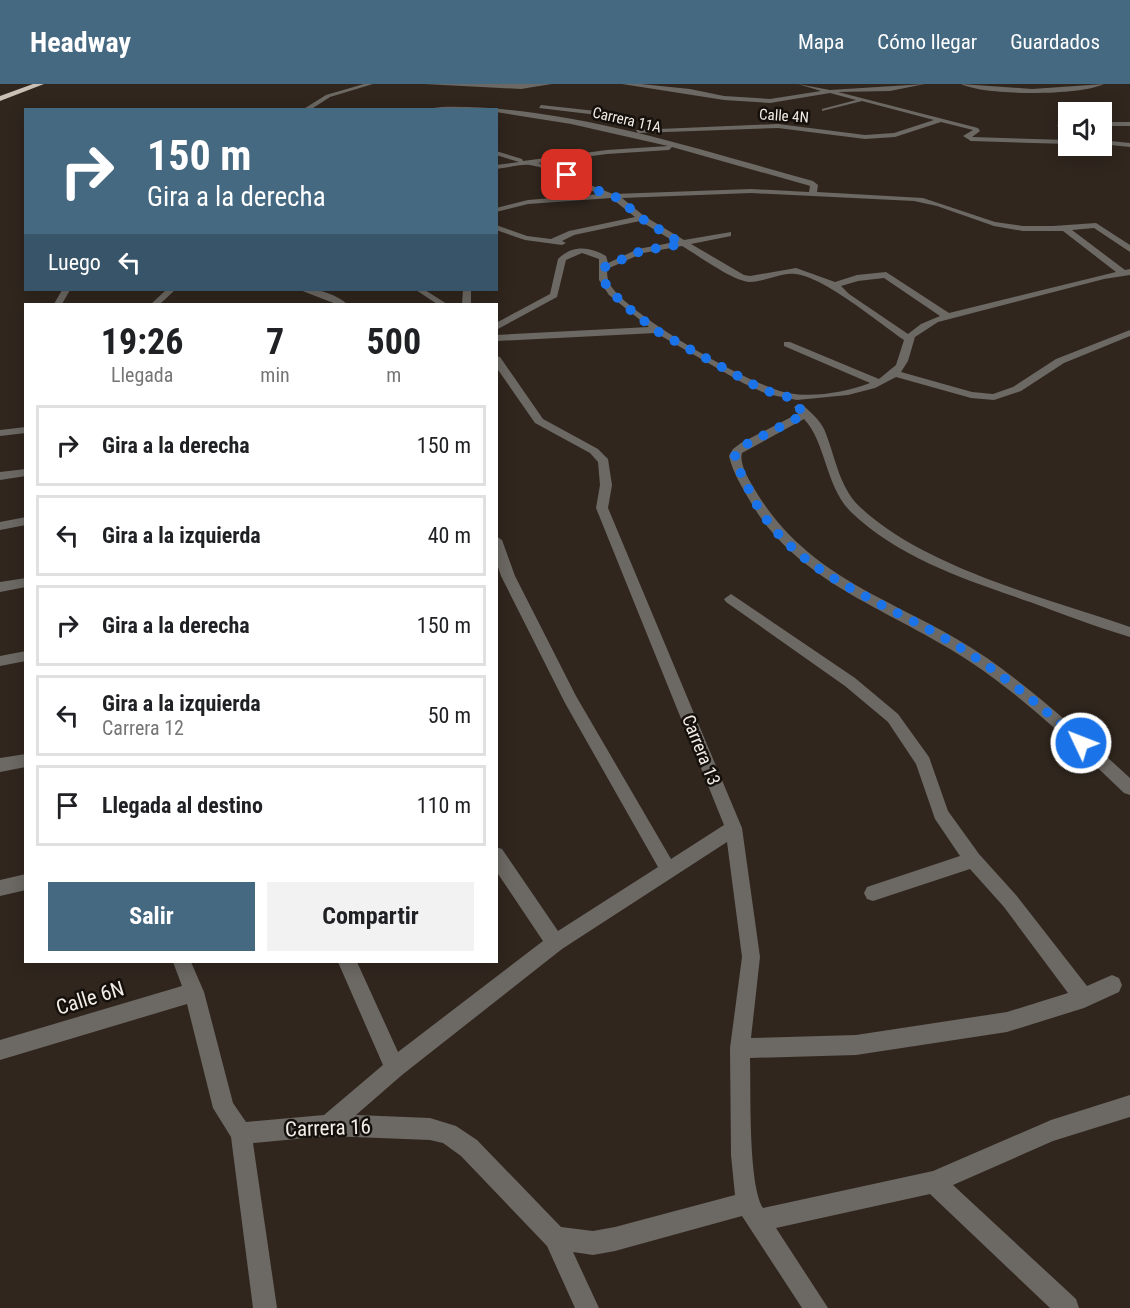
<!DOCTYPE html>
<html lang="es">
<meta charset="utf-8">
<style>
:root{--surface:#fff;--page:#f2f2f2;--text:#202124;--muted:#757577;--line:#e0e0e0;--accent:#466982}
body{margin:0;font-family:"Roboto Condensed",sans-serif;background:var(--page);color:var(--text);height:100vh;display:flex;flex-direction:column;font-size:22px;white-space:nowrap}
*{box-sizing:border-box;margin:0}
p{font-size:20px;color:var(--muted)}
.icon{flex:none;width:33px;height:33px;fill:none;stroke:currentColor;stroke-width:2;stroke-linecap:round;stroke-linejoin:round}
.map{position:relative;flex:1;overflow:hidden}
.panel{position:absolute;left:24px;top:219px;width:474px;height:660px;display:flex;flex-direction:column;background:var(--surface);border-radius:0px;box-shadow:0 3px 15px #0003}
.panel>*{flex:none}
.guide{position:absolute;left:24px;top:24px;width:474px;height:183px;border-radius:0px;box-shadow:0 3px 15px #0003;background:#466982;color:#fff;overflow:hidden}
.buttons{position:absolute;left:1058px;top:18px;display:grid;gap:12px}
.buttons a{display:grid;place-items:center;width:54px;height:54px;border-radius:0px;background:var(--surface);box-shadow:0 3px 15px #0003;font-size:30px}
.pin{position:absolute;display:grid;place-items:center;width:51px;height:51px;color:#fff;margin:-26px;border-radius:12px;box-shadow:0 3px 9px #0006}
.me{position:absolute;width:66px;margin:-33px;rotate:313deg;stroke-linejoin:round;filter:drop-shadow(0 0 4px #0008)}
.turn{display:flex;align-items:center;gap:21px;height:126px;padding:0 24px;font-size:27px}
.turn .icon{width:78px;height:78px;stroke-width:2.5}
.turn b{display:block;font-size:42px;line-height:51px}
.then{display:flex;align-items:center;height:57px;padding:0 24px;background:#0003;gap:12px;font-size:22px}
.eta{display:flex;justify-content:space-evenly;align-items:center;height:102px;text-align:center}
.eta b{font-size:36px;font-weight:700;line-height:42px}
.button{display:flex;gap:12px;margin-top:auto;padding:12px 24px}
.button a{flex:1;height:69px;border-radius:0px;background:var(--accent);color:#fff;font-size:24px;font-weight:700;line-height:69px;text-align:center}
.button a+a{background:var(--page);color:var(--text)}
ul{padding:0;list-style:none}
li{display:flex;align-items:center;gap:18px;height:81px;margin:0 12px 9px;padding:0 12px;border:3px solid var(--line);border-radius:0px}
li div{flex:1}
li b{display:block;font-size:22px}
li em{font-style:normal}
header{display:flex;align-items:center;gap:36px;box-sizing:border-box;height:84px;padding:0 30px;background:var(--accent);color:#fff}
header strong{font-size:28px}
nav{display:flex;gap:33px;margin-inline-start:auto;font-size:21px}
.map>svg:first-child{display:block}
</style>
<header>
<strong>Headway</strong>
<nav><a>Mapa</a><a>Cómo llegar</a><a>Guardados</a></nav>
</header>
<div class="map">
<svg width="1130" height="1224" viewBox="0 0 1130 1224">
<rect width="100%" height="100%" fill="#30261e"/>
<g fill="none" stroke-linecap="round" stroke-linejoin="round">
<!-- minor -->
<g fill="#6c6863" fill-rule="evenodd">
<path d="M364,0H373L330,13L310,26H302L326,11Z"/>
<path d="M424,0H552L521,5Z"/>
<path d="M622,0H641L690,5L724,12L770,15L821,7L798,0L830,6L925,0L890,7L838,8L978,44L980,47L972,53L1068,56V60L971,57L963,52L973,46L941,38L895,53L865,55L778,44L638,49L636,46L778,40L865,51L894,49L934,36L862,17L822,27V25L856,16L830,9L770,19L724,16Z"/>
<path d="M961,0L1032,5L1104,0C1080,12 985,12 961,0Z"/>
<path d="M541,21L623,30L626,32L623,34L539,24Z"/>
<path d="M441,23C563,20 696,65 813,97L818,101L817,108L923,114L995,138L1023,142H1053L1096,139L1130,161V168L1094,144L1072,146L1125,186L1130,185V191L1104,195L938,238L915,253L908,277L901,288L972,308L993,310L1013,303L1056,275L1130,246V252L1064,279L1021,307L994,316L971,314L896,293L875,304L848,311L797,316L767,310L743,299L656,249L496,257V251L649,243L609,211L599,196V175L582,169L566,176L557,213L496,246V239L550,210L558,175C572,161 589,162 606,172L608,179L638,165L675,158L640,137L574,151L562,157L566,159L562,161L525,156L496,146V141L527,152L551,155L569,147L635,133L611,114L528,120L496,128V124L528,116L600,110C577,102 555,85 530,81C520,80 507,84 496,85V81L519,78L496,71V67L522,75L523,77L607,66L668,62L571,40L496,28V26H419ZM672,63L807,101L810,102L809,108L751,105L613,110L585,99L567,88L538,79L607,70L669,66ZM751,109L914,117L937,122L994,142L1023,147H1063L1116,188L949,229L886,188L857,191L835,198L796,184L750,192L744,191L691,160L731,152V148L684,156L644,132L622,114ZM682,162C698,171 732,197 750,198C765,198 781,188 795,190C823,192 879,239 904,256L896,281L879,295L790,258H784V262L870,299C846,308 814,314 788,309C751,302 638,236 614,206C608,199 607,194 607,185L643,169ZM884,194L940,232L921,240L908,250L849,210L841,202L858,197Z"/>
<rect x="1101" y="38" width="29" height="4"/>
<path d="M1059,39H1068V43L1057,42Z"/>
<path d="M1101,56L1130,59V63L1101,60Z"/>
<path d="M62,206H70L62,220H54Z"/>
<path d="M166,206H175L160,220H151Z"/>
<path d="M300,206C316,204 334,209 347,220H336Z"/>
<path d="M416,206H425L447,220H437Z"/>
<path d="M463,206H471V220H462Z"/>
<path d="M496,272L500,273L543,335L598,365L608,375L612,401L608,424L742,744L760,873L751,954L856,951L1007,928L1068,909L1004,823L970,785L873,817L867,815L864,809L867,803L960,772L935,735L916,680L888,638L845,602L726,518L724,515L731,510L855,594L898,630L929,673L948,727L979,770L1016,811L1087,902L1112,891L1119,894L1122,901L1119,908L1084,924L1007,948L856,971L750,974C751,1007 748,1100 763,1124L933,1087L1051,1036L1130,1011V1033L1053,1057L953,1101L1076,1215L1079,1224H1050L930,1110L776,1144L828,1224H802L742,1132L615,1167L593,1171L573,1168L599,1224H575L547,1162L461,1072L443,1059L430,1056L328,1052L253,1059L277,1224H253L231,1053L213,1024L187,920L0,976V956L182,902L173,878H191L204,908L233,1019L246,1038L324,1031L383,981L338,878H357L398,968L543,857L496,787V763L502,765L558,847L658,783L565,619L501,492L496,477V452L502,456L515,492L576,612L671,775L724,741L596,424L600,401L598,378L590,369L535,339L496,283ZM727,758L742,873L730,964L731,1071L735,1111L615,1143L593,1147L561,1143L477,1056L456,1042L430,1034L356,1031L402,991L562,865Z"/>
<path d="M799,320L803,321C810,328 820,336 824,345C835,370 838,402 860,423C925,484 1046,514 1130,543V553C1096,543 1063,530 1030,518C967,496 900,475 851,428C825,402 826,358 804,335L742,369C739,380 749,396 755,406C812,501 903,516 987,574C1038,610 1084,652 1130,694V711L1124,709C1076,663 1027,616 972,579C896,527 798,501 750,417C742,403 733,389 729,372L733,365L741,359L799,329L794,323Z"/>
<path d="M26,343V349L0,352V346Z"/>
<path d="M26,385V392L0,396V388Z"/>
<path d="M26,433V441L0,446V438Z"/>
<path d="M26,494V503L0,508V498Z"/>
<path d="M26,567V577L0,582V572Z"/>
<path d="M26,670V683L0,688V674Z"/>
<path d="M26,790V806L0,812V796Z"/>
</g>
<!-- highway -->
<path fill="#cbc0b4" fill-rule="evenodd" d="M33,0H44L0,17V12Z"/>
</g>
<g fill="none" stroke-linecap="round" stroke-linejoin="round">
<!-- route -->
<path stroke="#1a73e8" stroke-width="10" stroke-dasharray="0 18" d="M567,91L582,101L618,114L641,134L682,160L641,167L605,183L604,198L621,218L655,246L763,306L788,313L805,330L745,361L737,367L735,372C737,384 744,395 749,406C787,489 883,516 956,561C1001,589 1043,623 1081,659"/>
</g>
<g text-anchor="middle" stroke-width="5" stroke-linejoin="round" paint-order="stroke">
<!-- far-street labels -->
<g font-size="15" fill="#f3ede7" stroke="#15100c">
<text transform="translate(784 32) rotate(4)" y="5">Calle 4N</text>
<text transform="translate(627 36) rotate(13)" y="5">Carrera 11A</text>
</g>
<!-- street labels -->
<g font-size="18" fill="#f3ede7" stroke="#15100c">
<text transform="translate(701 666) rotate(68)" y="6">Carrera 13</text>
</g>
<!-- near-street labels -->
<g font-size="21" fill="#f3ede7" stroke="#15100c">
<text transform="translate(90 914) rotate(-17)" y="7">Calle 6N</text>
<text transform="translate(328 1044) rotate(-2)" y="7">Carrera 16</text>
</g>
</g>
</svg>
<div class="buttons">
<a><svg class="icon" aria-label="sound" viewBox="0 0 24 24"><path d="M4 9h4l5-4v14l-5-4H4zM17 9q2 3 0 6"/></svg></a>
</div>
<div class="pin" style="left:567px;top:91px;background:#d93025"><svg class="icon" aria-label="arrive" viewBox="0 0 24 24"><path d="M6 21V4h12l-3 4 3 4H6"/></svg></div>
<svg class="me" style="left:1081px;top:659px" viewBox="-20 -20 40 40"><circle r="17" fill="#1a73e8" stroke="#fff" stroke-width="3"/><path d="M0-11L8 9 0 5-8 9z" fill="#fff"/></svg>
<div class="guide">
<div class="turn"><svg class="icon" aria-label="right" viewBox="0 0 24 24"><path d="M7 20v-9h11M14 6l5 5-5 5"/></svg><div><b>150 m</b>Gira a la derecha</div></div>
<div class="then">Luego<svg class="icon" aria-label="left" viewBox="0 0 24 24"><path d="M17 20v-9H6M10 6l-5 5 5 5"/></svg></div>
</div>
<section class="panel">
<div class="eta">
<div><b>19:26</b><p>Llegada</p></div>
<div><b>7</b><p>min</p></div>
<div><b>500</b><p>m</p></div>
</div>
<ul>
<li><svg class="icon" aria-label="right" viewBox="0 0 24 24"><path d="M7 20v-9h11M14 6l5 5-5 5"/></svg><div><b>Gira a la derecha</b></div><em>150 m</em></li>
<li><svg class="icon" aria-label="left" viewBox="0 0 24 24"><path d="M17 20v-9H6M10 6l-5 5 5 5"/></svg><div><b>Gira a la izquierda</b></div><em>40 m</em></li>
<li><svg class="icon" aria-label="right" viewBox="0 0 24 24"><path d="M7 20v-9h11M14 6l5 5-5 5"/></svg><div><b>Gira a la derecha</b></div><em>150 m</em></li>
<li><svg class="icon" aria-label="left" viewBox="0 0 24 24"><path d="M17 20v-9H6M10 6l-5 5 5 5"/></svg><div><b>Gira a la izquierda</b><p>Carrera 12</p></div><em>50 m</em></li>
<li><svg class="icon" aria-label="arrive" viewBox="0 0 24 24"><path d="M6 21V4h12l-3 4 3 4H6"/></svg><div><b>Llegada al destino</b></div><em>110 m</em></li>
</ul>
<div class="button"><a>Salir</a><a>Compartir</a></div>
</section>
</div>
